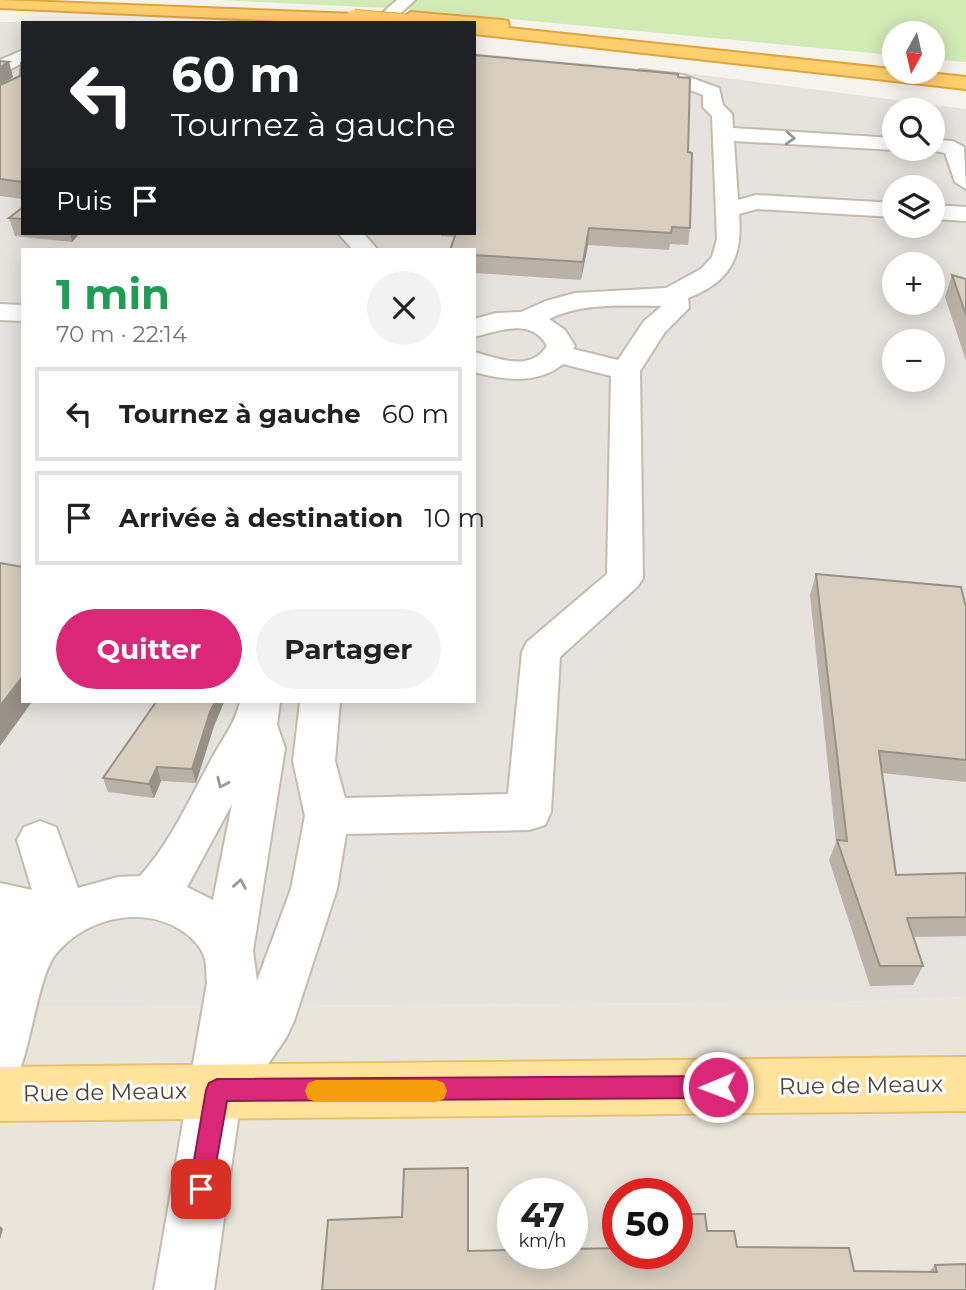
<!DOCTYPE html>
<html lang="fr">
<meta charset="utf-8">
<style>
:root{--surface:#fff;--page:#f2f2f2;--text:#222;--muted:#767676;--line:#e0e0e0;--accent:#db2777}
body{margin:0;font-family:Montserrat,sans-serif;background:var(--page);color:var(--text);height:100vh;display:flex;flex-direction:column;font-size:26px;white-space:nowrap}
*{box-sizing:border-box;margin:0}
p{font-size:23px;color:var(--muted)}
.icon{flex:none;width:38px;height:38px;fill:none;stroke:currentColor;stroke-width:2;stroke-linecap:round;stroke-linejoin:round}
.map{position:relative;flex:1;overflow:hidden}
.drawer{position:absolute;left:21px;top:248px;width:455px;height:455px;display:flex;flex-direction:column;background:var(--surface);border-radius:0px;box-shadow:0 4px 18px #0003}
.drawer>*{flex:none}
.top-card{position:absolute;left:21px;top:21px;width:455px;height:214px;border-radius:0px;box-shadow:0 4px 18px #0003;background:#202124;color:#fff;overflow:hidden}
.needle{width:46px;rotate:188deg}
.tools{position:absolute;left:882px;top:21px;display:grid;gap:14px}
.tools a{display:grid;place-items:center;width:63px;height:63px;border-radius:50%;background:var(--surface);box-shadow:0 4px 18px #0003;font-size:35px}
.speed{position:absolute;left:497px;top:1178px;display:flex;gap:14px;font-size:35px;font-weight:700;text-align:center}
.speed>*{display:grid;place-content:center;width:91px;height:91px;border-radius:50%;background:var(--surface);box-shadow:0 4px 18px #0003;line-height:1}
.speed small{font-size:18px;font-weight:400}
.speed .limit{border:10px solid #d22;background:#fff;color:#111}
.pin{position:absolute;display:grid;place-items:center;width:60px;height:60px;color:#fff;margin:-30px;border-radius:14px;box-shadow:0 4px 10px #0006}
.me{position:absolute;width:77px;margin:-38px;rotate:269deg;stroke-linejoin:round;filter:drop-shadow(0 0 5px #0008)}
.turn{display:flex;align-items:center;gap:24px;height:147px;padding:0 35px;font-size:32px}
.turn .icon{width:91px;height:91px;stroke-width:2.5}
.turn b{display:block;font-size:49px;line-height:60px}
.then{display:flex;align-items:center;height:66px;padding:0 35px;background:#0003;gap:14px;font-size:26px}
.round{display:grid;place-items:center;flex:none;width:74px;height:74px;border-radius:37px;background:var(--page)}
.overview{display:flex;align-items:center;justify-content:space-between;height:119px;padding:0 35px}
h1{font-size:42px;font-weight:700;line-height:52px;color:#1e9e55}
.primary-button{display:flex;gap:14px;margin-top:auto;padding:14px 35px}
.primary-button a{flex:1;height:80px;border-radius:42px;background:var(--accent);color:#fff;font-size:28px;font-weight:700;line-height:80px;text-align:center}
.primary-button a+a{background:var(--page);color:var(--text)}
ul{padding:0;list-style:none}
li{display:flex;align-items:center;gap:21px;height:94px;margin:0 14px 10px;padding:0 21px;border:4px solid var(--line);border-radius:0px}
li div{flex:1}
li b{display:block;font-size:26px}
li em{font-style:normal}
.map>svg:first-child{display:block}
</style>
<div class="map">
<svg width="966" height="1290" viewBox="0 0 966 1290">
<rect width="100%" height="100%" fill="#f6f3ec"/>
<!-- residential -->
<path fill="#eae5da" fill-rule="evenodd" d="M966,997V1290H0V1008L844,1002ZM513,1194H572V1253H513ZM618,1194H677V1253H618Z"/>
<!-- industrial -->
<path fill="#e6e2dd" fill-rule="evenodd" d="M0,22H170L23,23V233H474V53L695,74L966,109V997L844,1002L0,1008ZM894,110H933V149H894ZM894,187H933V226H894ZM23,250H474V702H23ZM894,264H933V303H894ZM894,341H933V380H894Z"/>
<!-- green -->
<g fill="#d2eab5">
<path d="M220,0H396L386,8Z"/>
<path d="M415,0H966V62L933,59V33H894V55L403,9Z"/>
</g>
<!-- parking -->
<g fill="#e5e3e0">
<path d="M0,324H23V568L0,564Z"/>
<path d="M51,702H143L89,785L69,763L61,836L21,845L20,838L0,833V771Z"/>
</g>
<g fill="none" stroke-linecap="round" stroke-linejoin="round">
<defs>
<g id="minor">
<path d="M397,0H415L390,23H371Z"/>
<path d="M23,50V63L0,74V60Z"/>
<path d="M640,70L683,75L719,88L723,105L732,114L733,128L894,138V149H900L894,150L734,141L738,200L756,195L894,203V217L757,209L739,214C743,257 730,282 688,298L689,308L665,332L640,371L643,578L638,586L560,657L551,812L545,825L529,830L346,834L337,889L294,1021L286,1038L240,1105L214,1290H154L207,983C206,975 207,964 204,956C201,947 192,938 184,932C143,904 86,917 55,955C39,976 31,1043 19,1072L0,1080V883L32,890L17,840L24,827L40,821L56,827L78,888L118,877L140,876C171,842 189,800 211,760C222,739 235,724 240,702H280L277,725L285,748L253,951L257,981L291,889L305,816L293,761L300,702H340L335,761L345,798L508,794L522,652L527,642L607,574L611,376L563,364C537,385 504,380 474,372V352C498,358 529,373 547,346C532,317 498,331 474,337V319L496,313L521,312L546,301L575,293L666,288L701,269L712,257L717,239L712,116L703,107V95L680,86L633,80L631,76ZM662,306L644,321L618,360L573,349L575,346L565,330L549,319C584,302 626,306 662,306ZM232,804L213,900L187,887Z"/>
<path d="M933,140L953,141L964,147L966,189L955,182L945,153L924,149H933Z"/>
<path d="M933,205L966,207V221L933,219Z"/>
<path d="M338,233H363L378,250H353Z"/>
<path d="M0,304L23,305V321L0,320Z"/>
</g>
<path id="major" d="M966,1057V1111L0,1121V1067Z"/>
<g id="highway">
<path d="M0,0L354,14L362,19L359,23H326L0,8Z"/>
<path d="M411,12L502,20L508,21L509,28L966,77V89L474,34V23L405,21L403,17Z"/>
</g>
</defs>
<!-- minor casing -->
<use href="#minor" stroke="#c2bbae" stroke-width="4"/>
<!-- major casing -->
<use href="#major" stroke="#e6c16a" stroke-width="4"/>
<!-- highway casing -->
<use href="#highway" stroke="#e0a43c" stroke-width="4"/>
<!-- minor -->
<use href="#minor" fill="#fff" fill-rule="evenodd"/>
<!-- major -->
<use href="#major" fill="#ffe39c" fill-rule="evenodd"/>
<!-- highway -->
<use href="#highway" fill="#ffcf6e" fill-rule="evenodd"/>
<defs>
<path id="highway-bridge" d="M354,19L403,23"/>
</defs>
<!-- highway-bridge casing -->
<use href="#highway-bridge" stroke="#e0a43c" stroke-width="20" stroke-linecap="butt"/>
<!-- highway-bridge -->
<use href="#highway-bridge" stroke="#ffcf6e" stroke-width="18"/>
</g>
<!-- wall -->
<g fill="#bab2a6">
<path d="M0,61L13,77L1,85L20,76L23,63V199L0,196Z"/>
<path d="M678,77L688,152L690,228L688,245L670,244L669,250L588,245L581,280L474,273V250L455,237L441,236V233H474Z"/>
<path d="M23,207V233H80L72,242L15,236L9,218Z"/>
<path d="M952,275L966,279V361L945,297Z"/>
<path d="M816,574L966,607V782L882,773L896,875L966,873V936L913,937L923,966L913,985L870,986L829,860L836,842L810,595Z"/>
<path d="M156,702H224L214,726L196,783L161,781L154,798L108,792L103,778Z"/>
<path d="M616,1215H618V1253L707,1231L737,1247L854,1271L929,1272L935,1265L966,1290H322L402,1217L468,1251L615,1248L613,1226Z"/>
</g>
<!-- shaded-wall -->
<g fill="#979187">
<path d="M9,62L13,77L0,85V67Z"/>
<path d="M589,228L588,245L581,280L583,262Z"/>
<path d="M70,233H80L72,242Z"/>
<path d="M23,676V702H32L0,746V706Z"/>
<path d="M215,702H224L214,726L196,783L192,769L210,712Z"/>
<path d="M157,767L161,781L154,798L149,784Z"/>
<path d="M0,1226L3,1229L0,1239Z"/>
</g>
<!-- building -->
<g fill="#d8cfc1" stroke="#979187" stroke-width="2">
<path d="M474,55L678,74V77L690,78L688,152L692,153L690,228L672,227L671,233L589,228L583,262L474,255V250H450L456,233H474Z"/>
<path d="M0,61L9,62L0,67Z"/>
<path d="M21,63H23V182L0,179V85L20,76Z"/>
<path d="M23,207V219L9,218Z"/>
<path d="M952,275L966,279V315Z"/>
<path d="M0,563L23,567V676L0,706Z"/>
<path d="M816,574L961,587L966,607V760L879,751L896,875L966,873V917L907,918L923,966H880L837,840L847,841Z"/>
<path d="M156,702H215L210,712L192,769L157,767L149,784L103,778Z"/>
<path d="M468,1168V1251L513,1250V1253H572V1249L618,1248V1253H677V1214H705L707,1231H734L737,1247L849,1248L854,1271L937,1272L935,1265L966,1264V1290H322L328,1220L402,1217L404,1169Z"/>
<path d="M616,1215H618V1237Z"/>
</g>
<!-- one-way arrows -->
<defs><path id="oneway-chevron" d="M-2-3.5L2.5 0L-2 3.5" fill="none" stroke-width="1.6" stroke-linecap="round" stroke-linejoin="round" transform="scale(1.75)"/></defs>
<g stroke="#9c9892">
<use href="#oneway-chevron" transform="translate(790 138) rotate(3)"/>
<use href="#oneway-chevron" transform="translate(222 783) rotate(115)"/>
<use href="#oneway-chevron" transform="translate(240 884) rotate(-80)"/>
</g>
<!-- route -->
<path fill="#db2777" stroke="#8e194d" stroke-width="2" d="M718,1076L726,1079L729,1087L726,1095L718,1098L227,1101L210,1198L201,1201L193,1198L189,1189L206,1090L209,1083L217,1079Z"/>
<!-- slow -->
<path fill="#f59e0b" d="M316,1080H436L444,1083L447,1091L444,1099L436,1102H316L308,1099L305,1091L308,1083Z"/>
<g text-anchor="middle" stroke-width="6" stroke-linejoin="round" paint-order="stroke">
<!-- near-street labels -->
<g font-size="23" fill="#4b4439" stroke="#fff">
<text transform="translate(861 1085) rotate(-1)" y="8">Rue de Meaux</text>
<text transform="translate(105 1092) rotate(-1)" y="8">Rue de Meaux</text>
</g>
</g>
</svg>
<div class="tools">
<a><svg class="needle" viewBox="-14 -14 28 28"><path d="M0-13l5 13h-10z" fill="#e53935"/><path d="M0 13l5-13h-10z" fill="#767676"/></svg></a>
<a><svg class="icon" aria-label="search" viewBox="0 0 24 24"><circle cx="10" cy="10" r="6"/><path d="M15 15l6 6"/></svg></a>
<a><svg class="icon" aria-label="layers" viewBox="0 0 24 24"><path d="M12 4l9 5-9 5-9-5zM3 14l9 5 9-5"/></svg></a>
<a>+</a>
<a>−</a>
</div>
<div class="speed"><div>47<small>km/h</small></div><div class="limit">50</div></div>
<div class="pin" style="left:201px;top:1189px;background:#d93025"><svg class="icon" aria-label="arrive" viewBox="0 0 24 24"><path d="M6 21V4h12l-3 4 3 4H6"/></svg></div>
<svg class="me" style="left:718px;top:1087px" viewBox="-20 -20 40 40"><circle r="17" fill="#db2777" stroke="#fff" stroke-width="3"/><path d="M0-11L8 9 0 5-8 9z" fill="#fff"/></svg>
<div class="top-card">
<div class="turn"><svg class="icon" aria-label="left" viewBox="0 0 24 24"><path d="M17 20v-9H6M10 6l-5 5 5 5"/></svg><div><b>60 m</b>Tournez à gauche</div></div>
<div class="then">Puis<svg class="icon" aria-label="arrive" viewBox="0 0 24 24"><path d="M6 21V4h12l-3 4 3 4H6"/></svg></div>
</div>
<section class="drawer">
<div class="overview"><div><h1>1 min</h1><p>70 m · 22:14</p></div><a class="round"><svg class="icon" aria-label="close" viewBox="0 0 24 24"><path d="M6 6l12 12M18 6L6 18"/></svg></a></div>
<ul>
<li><svg class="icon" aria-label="left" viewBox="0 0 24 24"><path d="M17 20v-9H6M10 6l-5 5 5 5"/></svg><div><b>Tournez à gauche</b></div><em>60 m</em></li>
<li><svg class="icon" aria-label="arrive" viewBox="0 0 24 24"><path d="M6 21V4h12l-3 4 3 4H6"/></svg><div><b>Arrivée à destination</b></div><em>10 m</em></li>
</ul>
<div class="primary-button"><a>Quitter</a><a>Partager</a></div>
</section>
</div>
